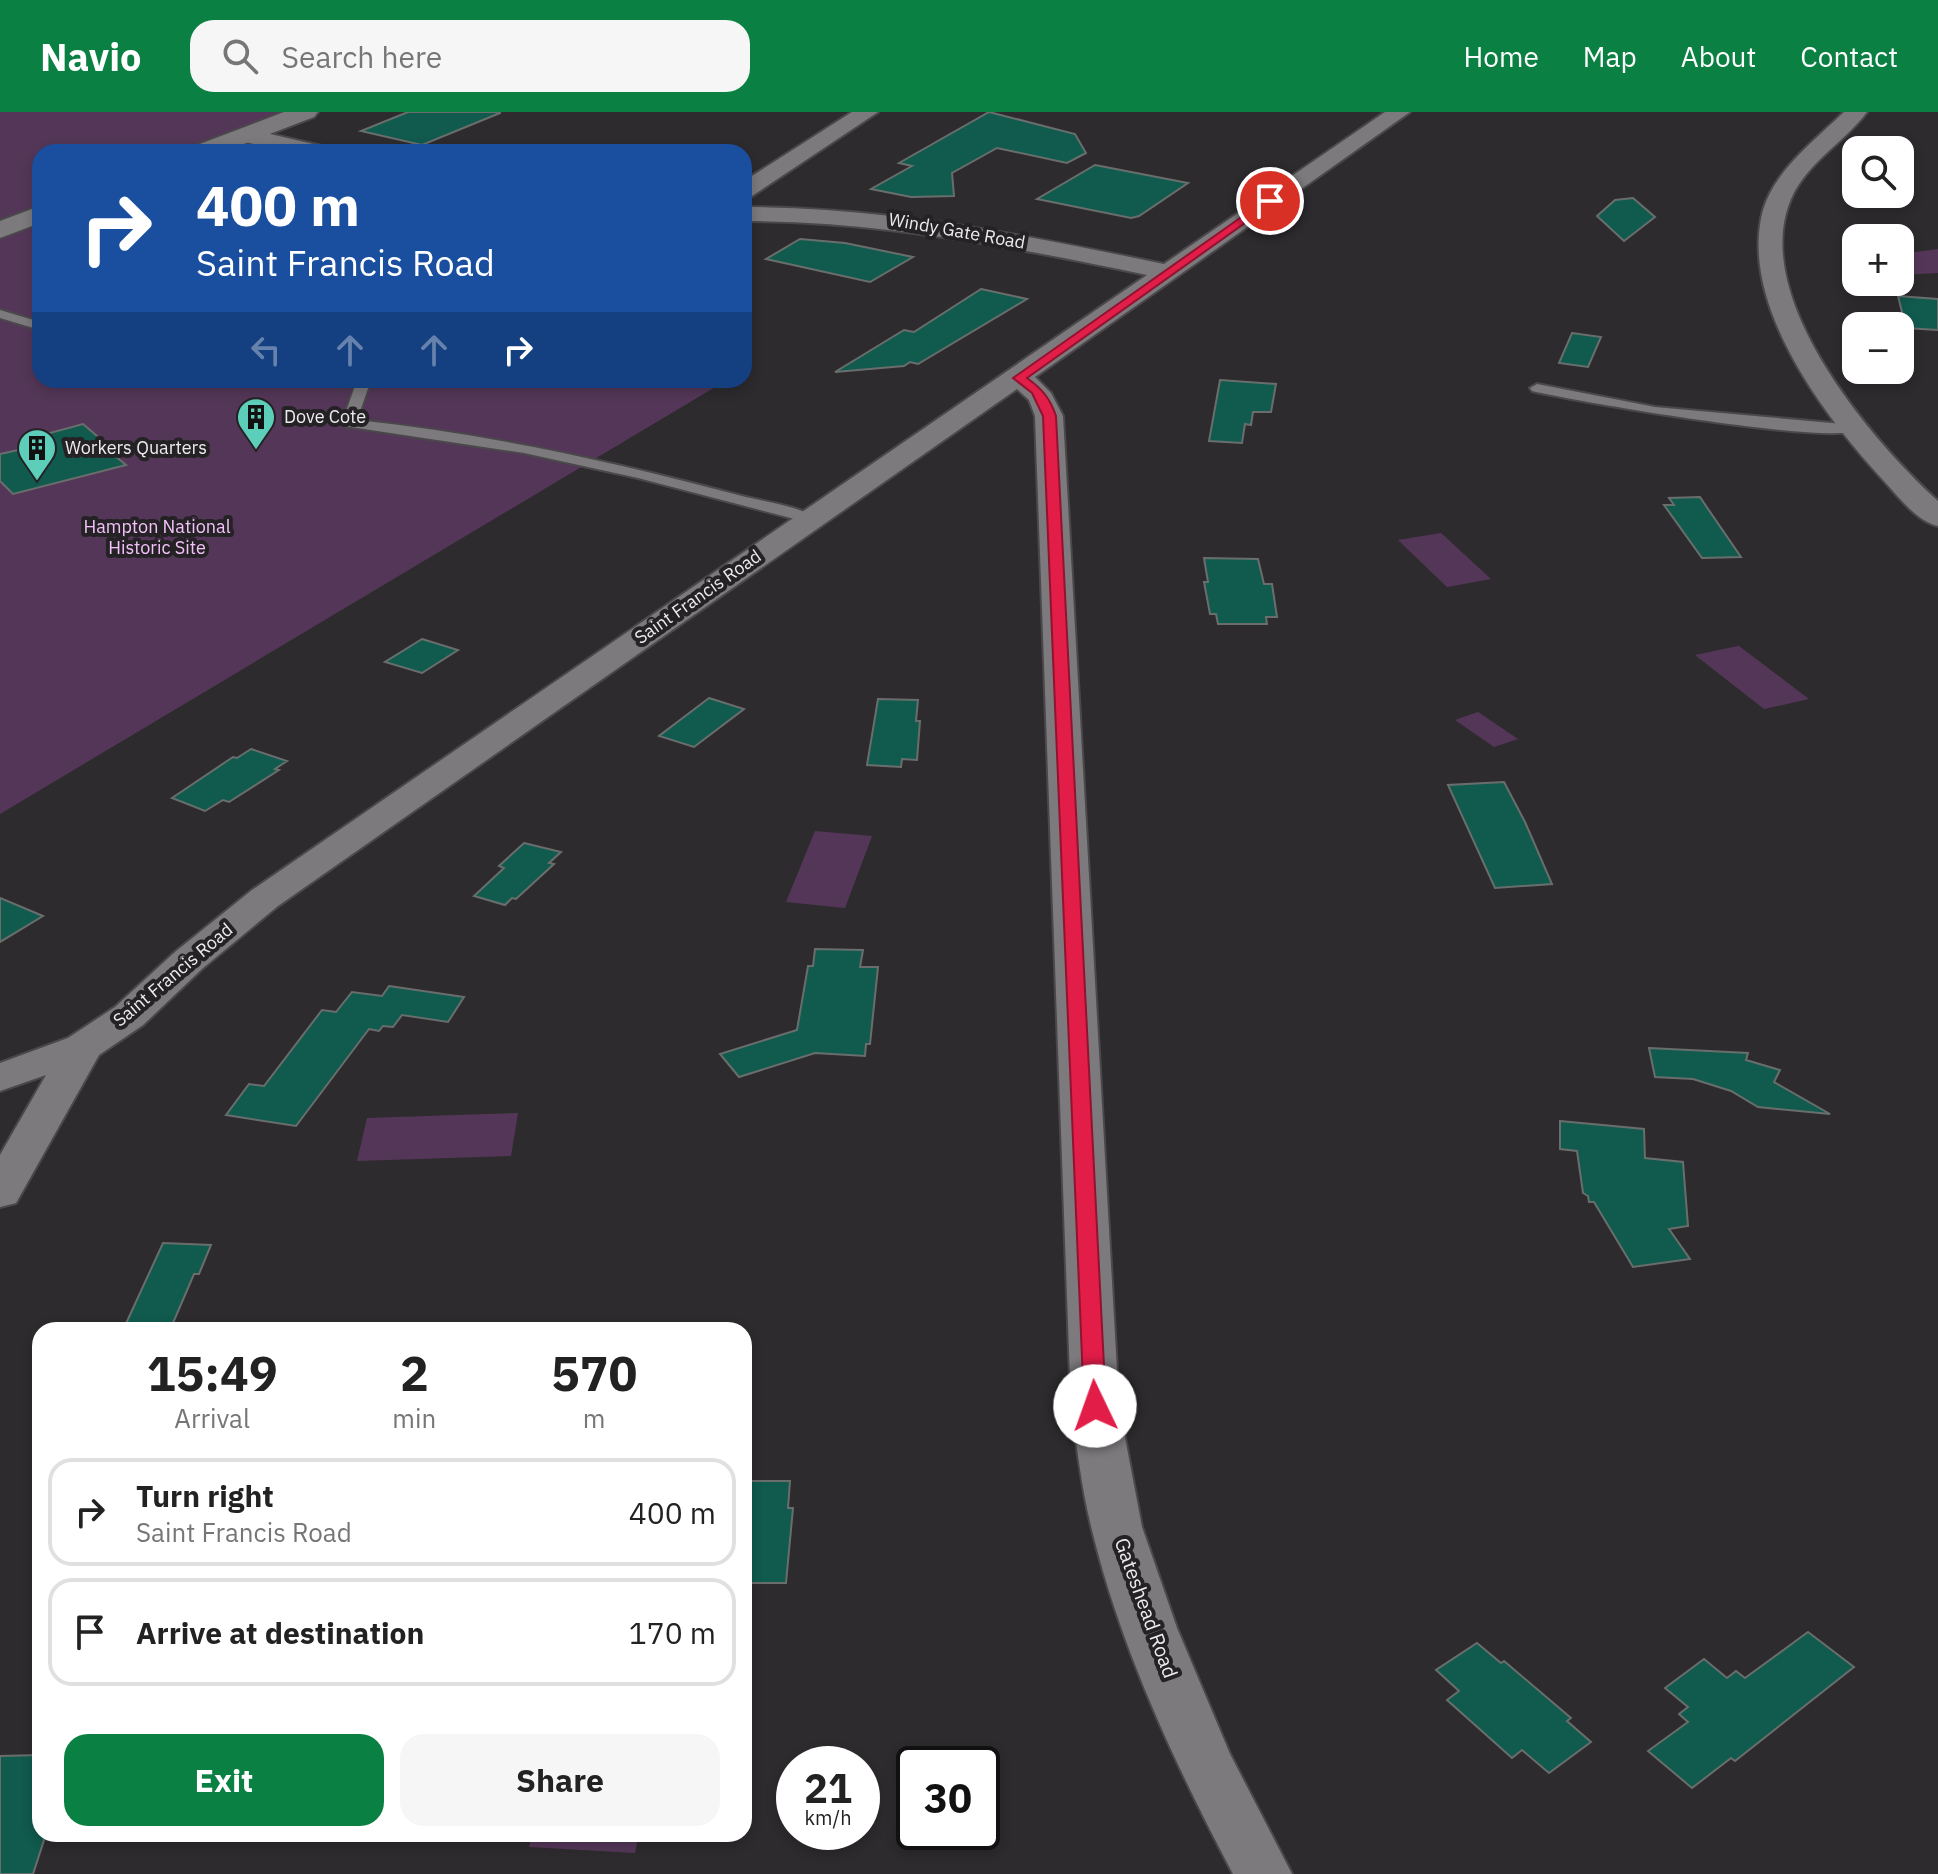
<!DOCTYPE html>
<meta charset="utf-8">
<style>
:root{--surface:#fff;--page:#f6f6f6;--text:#222;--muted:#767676;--line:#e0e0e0;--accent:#0b8043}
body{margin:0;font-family:"IBM Plex Sans",sans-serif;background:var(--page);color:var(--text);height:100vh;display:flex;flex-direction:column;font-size:30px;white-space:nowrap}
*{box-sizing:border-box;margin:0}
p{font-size:26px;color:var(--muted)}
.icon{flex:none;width:44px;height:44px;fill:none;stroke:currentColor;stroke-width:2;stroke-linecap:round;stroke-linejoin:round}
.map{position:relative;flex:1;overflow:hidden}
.details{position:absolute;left:32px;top:1210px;width:720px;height:520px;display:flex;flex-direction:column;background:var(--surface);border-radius:24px;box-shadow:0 4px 12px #0003}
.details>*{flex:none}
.guide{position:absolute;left:32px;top:32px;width:720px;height:244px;border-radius:24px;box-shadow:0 4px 12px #0003;background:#1a4fa0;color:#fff;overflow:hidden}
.controls{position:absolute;left:1842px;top:24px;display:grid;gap:16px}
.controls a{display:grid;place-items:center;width:72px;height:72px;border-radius:16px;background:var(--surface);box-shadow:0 4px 12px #0003;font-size:40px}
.speed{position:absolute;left:776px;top:1634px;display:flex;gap:16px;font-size:40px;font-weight:700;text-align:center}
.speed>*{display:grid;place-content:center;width:104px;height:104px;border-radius:50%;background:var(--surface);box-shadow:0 4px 12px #0003;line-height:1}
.speed small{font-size:20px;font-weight:400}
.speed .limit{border:4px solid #111;border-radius:12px;background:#fff;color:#111}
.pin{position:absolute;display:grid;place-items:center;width:68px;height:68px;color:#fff;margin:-34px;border:4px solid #fff;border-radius:50%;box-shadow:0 2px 8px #0007}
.me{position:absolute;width:88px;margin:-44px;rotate:357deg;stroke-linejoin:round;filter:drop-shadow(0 0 6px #0008)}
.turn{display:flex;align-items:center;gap:28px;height:168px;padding:0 32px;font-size:36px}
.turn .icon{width:104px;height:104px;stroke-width:2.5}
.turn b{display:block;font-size:56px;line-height:68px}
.lanes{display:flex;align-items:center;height:76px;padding:0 32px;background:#0003;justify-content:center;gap:40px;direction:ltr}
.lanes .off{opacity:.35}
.eta{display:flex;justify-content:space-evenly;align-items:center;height:136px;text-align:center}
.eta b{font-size:48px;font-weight:700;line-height:56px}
.button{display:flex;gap:16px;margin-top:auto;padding:16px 32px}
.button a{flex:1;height:92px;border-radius:24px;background:var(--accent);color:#fff;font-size:32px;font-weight:700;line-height:92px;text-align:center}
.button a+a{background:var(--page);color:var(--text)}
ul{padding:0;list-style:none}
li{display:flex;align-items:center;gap:24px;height:108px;margin:0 16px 12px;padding:0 16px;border:4px solid var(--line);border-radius:24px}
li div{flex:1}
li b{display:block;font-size:30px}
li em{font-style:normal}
header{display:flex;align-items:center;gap:48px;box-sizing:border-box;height:112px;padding:0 40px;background:var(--accent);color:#fff}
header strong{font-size:38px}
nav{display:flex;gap:44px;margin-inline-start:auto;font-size:28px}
.search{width:560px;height:72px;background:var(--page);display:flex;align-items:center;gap:20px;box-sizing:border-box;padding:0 28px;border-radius:24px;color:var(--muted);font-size:30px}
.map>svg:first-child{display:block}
</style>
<header>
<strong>Navio</strong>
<div class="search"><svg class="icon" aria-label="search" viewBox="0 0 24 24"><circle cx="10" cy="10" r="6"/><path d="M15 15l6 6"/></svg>Search here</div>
<nav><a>Home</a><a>Map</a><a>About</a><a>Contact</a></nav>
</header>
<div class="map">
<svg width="1938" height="1762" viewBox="0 0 1938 1762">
<rect width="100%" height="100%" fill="#2e2b2e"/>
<!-- green -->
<g fill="#543758">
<path d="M0,0H288L182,40H40V268H727L0,702Z"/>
<path d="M1938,137V161L1900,163V142Z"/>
<path d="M1441,421L1491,467L1447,475L1398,428Z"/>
<path d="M1738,534H1739L1809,587L1764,597L1695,543Z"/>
<path d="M1478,600L1518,627L1494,635L1455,608Z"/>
<path d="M815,719L872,724L845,796L786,790Z"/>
<path d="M518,1001L511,1044L357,1049L367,1006Z"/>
<path d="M532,1722H639L635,1741L529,1735Z"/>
</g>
<!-- building -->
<g fill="#115a4e" stroke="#696e6c" stroke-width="2">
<path d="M408,0H500V1L422,33L361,19Z"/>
<path d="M989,0L1075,22L1086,41L1067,51L997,36L952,61L954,84L911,85L871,77L912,54L899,51Z"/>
<path d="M1095,53L1188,71L1139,104L1131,106L1037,87Z"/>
<path d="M1633,86L1655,105L1624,129L1597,104L1615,88Z"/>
<path d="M800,127L845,131L913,145L870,170L766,147Z"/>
<path d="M981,177L1027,187L918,252L910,250L904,254L835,260L904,218L914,220Z"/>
<path d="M1898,184L1938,187V218L1906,216Z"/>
<path d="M1572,221L1601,225L1588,255L1559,251Z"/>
<path d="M1220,268L1276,272L1271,300H1253L1251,313L1245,312L1242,331L1209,329Z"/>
<path d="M83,312L118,342L114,343L126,353L13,382L0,369V342L32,335L24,328Z"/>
<path d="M1700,385L1706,394L1741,445L1702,446L1664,393H1674L1669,386Z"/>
<path d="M1204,446L1258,447L1264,472H1272L1277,505H1266L1267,512H1218L1216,502H1210L1204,470H1208Z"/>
<path d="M422,527L458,538L422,561L385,550Z"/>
<path d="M709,586L744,597L694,635L659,624Z"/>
<path d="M878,587L918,588L916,609H920L917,648L902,647L901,655L867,653Z"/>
<path d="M251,637L287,649L275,657L279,658L229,690L223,688L205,699L172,686L233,645L237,646Z"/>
<path d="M1504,670L1525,710L1552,772L1495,776L1448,673Z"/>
<path d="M524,731L561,740L549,751L554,752L516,787L512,786L505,793L474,784L504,756L499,754Z"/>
<path d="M0,786L43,804L0,830Z"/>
<path d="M815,837L863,838L860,855H878L870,932H866L865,944L815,941L739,965L720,942L797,918L808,854H813Z"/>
<path d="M389,874L464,885L448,910L402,903L393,915L383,914L379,919L369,917L296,1014L226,1003L249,972L264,974L322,898L336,900L352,880L382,884Z"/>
<path d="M1649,936L1748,941L1746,948L1780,958L1774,970L1830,1002L1758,995L1731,979L1693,967L1655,965Z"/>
<path d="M1560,1009L1644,1017L1645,1046L1683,1050L1688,1114L1669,1117L1690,1147L1633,1155L1594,1090H1589L1588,1084L1583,1081L1577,1039L1560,1037Z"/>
<path d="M163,1131L211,1133L199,1162H194L170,1218H123Z"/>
<path d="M744,1369H790L788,1396H793L786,1471H744Z"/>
<path d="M1808,1520L1854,1555L1735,1649L1731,1646L1692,1676L1648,1639L1688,1610L1679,1602L1688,1595L1665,1576L1704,1547L1727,1566L1736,1559L1745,1566Z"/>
<path d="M1477,1531L1501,1551L1504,1549L1571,1606L1567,1609L1591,1630L1549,1661L1522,1638L1512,1646L1447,1588L1459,1579L1436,1558Z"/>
<path d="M40,1643V1722H46L33,1762H0V1644Z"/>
</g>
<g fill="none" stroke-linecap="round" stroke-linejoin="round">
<defs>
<g id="service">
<path d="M0,198L40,210V218L0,206Z"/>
<path d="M357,268H371L357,308C488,322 615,350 742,384C761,389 804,395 817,407L810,411L638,366L524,341L344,314L342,311Z"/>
<path d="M1537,272L1655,295L1854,313L1861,317C1838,335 1574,289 1532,279L1530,276Z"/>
</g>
<g id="minor">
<path d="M852,0H878L752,84L744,86V69Z"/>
<path d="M1385,0H1410L1035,265L1051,281L1063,304L1119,1294L1142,1415L1177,1516L1230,1642L1292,1762H1233C1175,1652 1120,1535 1091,1414C1081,1374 1077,1334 1071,1294L1035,304L1029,288L1017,277L278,794L203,856L143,913L99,943L16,1091L0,1095V1043L46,963L0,979V951L68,926L115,895L175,840L252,778L1147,163C1013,135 881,109 744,109V95C887,95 1024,123 1164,152Z"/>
<path d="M1844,0H1867C1844,31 1807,50 1791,87C1749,185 1871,328 1938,389V414C1916,409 1898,384 1883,368C1824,304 1738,191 1763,98C1775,58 1815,28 1844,0Z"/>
<path d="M244,16L326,35L329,40H289L236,28L233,23Z"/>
</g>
<g id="tertiary">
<path d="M284,0H318L314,5L223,40H189L192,35Z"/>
<path d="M40,94V111L0,126V109Z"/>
</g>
</defs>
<!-- service casing -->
<use href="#service" stroke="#4a484a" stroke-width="4"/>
<!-- minor casing -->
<use href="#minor" stroke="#4a484a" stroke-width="4"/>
<!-- tertiary casing -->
<use href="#tertiary" stroke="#4a484a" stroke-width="4"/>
<!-- service -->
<use href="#service" fill="#7d7a7e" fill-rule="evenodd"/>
<!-- minor -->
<use href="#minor" fill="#7d7a7e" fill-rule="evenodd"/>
<!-- tertiary -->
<use href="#tertiary" fill="#7d7a7e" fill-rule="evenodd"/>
</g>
<!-- route -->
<path fill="#e11d48" stroke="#92132f" stroke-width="2" d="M1267,87L1276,89L1027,266C1042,277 1050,286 1056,304L1106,1294L1102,1299H1087L1084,1294L1043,304L1032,281L1013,266Z"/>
<!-- icons -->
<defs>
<symbol id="building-pin" viewBox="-11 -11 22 30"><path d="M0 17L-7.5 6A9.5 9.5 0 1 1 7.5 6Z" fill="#5dceb9" stroke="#242224"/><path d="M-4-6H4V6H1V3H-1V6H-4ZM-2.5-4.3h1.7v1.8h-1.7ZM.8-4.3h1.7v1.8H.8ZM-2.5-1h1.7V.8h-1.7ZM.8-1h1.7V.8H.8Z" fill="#111"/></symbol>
</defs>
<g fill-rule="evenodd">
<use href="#building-pin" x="234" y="283" width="44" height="60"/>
<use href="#building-pin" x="15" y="314" width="44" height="60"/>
</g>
<g text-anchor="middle" stroke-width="8" stroke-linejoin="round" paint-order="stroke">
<!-- far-street labels -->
<g font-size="18" fill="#edebed" stroke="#242224">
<text transform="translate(957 119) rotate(10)" y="6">Windy Gate Road</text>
<text transform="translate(698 485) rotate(-35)" y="6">Saint Francis Road</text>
<text transform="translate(173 863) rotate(-40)" y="6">Saint Francis Road</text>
</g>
<!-- far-poi labels -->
<g font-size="18" fill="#edebed" stroke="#242224" text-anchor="start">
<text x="284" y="311">Dove Cote</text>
<text x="65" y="342">Workers Quarters</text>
</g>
<!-- far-park labels -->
<g font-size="18" fill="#f4c2fb" stroke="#242224">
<text x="157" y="421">Hampton National<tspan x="157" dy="21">Historic Site</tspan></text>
</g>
<!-- street labels -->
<g font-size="20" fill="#edebed" stroke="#242224">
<text transform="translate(1146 1496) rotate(70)" y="7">Gateshead Road</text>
</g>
</g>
</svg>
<div class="controls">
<a><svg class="icon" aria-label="search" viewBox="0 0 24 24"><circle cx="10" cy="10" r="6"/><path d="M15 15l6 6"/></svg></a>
<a>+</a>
<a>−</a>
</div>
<div class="speed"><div>21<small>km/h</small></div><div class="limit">30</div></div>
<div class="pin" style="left:1270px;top:89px;background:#d93025"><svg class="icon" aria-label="arrive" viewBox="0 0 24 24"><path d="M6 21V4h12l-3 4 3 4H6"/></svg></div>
<svg class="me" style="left:1095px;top:1294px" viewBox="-20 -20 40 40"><circle r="19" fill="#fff"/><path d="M0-13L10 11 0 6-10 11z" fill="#e11d48"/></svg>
<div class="guide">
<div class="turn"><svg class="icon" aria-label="right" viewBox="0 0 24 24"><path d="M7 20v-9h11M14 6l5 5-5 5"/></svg><div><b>400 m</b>Saint Francis Road</div></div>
<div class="lanes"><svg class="icon off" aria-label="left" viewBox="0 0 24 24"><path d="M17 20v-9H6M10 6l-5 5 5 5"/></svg><svg class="icon off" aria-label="ahead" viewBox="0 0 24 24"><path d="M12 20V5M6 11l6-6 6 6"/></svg><svg class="icon off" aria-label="ahead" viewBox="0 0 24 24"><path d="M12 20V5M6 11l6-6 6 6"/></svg><svg class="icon" aria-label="right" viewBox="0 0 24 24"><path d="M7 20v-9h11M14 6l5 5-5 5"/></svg></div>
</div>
<section class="details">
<div class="eta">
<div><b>15:49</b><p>Arrival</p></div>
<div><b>2</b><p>min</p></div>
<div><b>570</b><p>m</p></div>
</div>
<ul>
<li><svg class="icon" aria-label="right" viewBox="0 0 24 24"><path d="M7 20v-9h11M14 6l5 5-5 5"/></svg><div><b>Turn right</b><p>Saint Francis Road</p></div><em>400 m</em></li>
<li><svg class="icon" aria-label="arrive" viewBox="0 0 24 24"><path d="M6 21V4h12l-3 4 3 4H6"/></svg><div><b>Arrive at destination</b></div><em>170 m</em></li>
</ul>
<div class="button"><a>Exit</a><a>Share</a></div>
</section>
</div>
